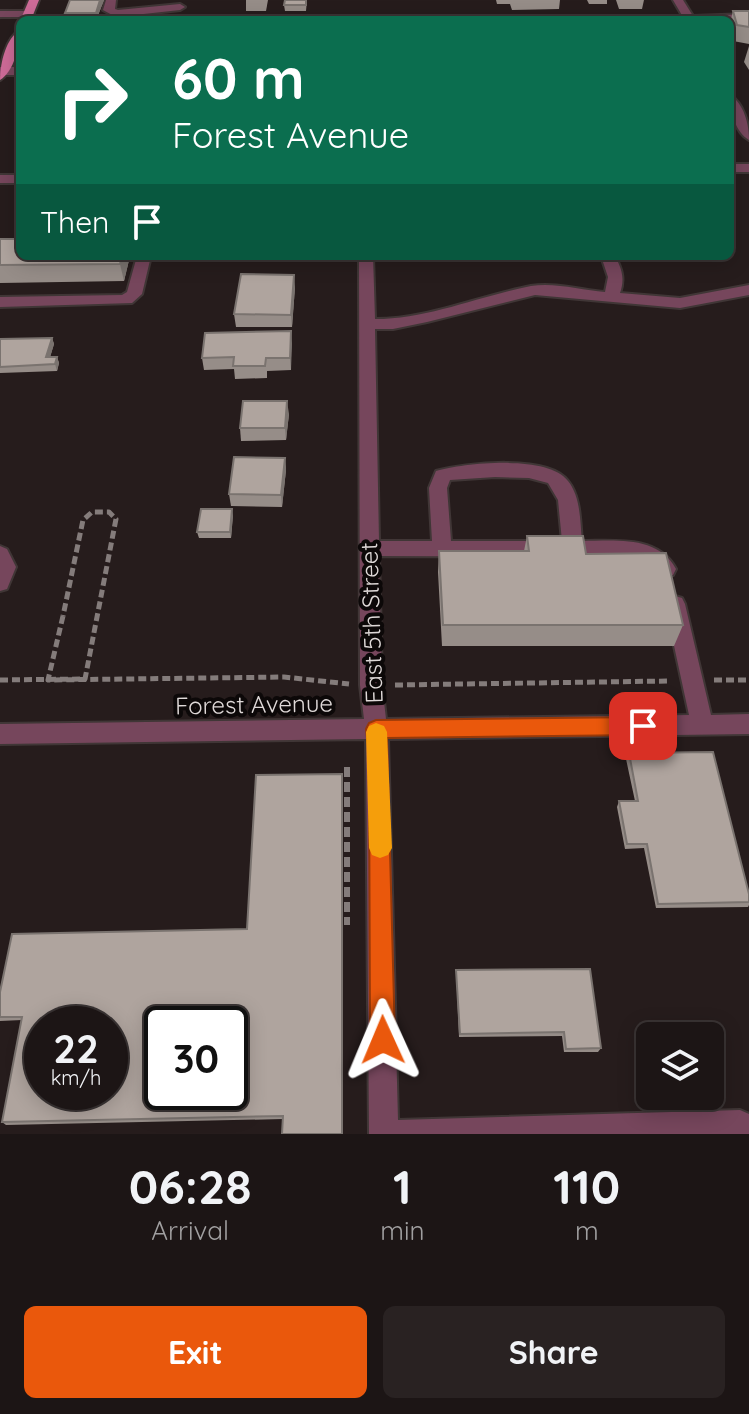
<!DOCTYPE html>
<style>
:root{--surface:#1c1515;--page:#292222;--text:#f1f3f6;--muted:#a09fa0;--line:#3a3434;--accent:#ea580c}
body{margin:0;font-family:Quicksand,sans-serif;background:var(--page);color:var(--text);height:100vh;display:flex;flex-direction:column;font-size:30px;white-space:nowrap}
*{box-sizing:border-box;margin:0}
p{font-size:26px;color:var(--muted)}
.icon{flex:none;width:44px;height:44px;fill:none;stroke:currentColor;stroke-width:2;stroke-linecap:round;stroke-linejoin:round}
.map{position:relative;height:1134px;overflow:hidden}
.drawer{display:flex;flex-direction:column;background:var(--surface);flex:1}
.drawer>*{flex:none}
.top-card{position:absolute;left:16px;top:16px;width:718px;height:244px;border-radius:12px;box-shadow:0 4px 20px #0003,0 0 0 2px var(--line);background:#0b6e4f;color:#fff;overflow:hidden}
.controls{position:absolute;left:636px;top:1022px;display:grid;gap:16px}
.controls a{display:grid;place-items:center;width:88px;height:88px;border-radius:12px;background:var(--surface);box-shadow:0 4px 20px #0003,0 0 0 2px var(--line);font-size:40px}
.speed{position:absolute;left:24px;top:1006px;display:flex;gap:16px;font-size:40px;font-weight:700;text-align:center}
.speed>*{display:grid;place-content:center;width:104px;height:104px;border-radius:50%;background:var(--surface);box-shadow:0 4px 20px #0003,0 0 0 2px var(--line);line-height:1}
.speed small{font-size:20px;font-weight:400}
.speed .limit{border:4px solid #111;border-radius:12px;background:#fff;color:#111}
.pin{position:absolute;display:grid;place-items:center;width:68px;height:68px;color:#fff;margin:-34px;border-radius:16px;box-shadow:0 4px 12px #0006}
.me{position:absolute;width:88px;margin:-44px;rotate:359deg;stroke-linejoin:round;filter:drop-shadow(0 0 6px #0008)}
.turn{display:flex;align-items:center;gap:28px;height:168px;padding:0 24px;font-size:36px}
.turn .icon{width:104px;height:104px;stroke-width:2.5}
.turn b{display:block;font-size:56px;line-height:68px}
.then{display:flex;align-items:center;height:76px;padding:0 24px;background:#0003;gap:16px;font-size:30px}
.eta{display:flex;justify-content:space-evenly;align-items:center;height:136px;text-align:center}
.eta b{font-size:48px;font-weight:800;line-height:56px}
.button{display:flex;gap:16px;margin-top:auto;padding:16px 24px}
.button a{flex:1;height:92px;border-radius:12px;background:var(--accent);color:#fff;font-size:32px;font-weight:800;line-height:92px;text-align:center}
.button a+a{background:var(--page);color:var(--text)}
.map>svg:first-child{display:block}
</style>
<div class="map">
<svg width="749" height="1134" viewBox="0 0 749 1134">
<rect width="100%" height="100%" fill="#261c1c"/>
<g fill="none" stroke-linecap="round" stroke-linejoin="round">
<defs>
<g id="minor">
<path d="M106,0H116L115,9L118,10L180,4L185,7L180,10L116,17L103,10Z"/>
<path d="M673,0H683L693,16L749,14V20H679L683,17Z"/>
<path d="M0,11H28L34,14L28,17H0Z"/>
<rect x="0" y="67" width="20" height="8"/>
<path d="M730,95C744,104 749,124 749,140C735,132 730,111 730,95Z"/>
<rect x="730" y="164" width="19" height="8"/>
<rect x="0" y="175" width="20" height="8"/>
<path d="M137,256H151L142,294L132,303L0,307V297L122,295L127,292Z"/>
<path d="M359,256H373L375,319C428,319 479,296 531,286C554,282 582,290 605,292L608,277L601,256H615C622,269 625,279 620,293L680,298L749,285V295L680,308L535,295L427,322L393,329H375L379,541H432L429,488L436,471C465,463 548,454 568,481C581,497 580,522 582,541C614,541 658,535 676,569L673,575C658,579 657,567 645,561C639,558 632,557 625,557L379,556L382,685L386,719L689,715L665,604L668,598L675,596L682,598L685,604L711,715L749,714V734L388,739L398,1120L740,1110L749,1114V1134H369L366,739L0,744V724L364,719L360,685ZM495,477L529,478L548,483L558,500L562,541H451L447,488L450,480Z"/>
<path d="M0,546L7,549L16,567L7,589L0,591Z"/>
</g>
<g id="major">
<path d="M29,0H39L31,20L20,21Z"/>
<path d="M20,30C20,46 14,71 0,80C0,63 6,38 20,30Z"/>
</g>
</defs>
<!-- minor casing -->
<use href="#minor" stroke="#403636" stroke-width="4"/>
<!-- major casing -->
<use href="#major" stroke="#403636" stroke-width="4"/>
<!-- path-far1 -->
<g stroke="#847c7b" stroke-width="5" stroke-dasharray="8 4" stroke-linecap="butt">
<path d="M63,616L48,680L284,677L349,684"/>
<path d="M714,680H749"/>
<path d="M395,685L668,681"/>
</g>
<!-- path -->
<path stroke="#847c7b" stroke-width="6" stroke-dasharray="10 5" stroke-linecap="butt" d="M347,767V925"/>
<!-- minor -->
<use href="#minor" fill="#76465c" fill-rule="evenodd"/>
<!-- major -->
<use href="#major" fill="#ce6b98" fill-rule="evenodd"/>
<!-- path-bridge -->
<path stroke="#847c7b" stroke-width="5" stroke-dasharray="8 4" stroke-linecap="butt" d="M0,680L85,679L116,519L109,512H92L83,520L63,616"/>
</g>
<!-- wall -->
<g fill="#968d88">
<path d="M70,0H104L97,18L67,19L65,13Z"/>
<path d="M246,0H268L266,11H246Z"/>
<path d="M307,0L306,11H285L284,5Z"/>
<path d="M496,0H560L559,9L512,10L510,4H497Z"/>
<path d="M587,0H607V4H589Z"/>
<path d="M616,0H644L642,9H619Z"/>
<path d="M733,11H749V44L733,41L730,30V23Z"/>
<path d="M749,46V70L744,62Z"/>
<path d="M0,239L130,256L124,281L0,283Z"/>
<path d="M295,287L292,327H236L234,314Z"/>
<path d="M291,331V370L267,371V378L235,379L234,369L204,370L202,358Z"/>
<path d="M52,338L54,344L50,357H57L59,363L57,371L0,373V339Z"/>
<path d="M289,414L286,440L241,441L240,428Z"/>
<path d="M285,458L286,470L282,507L231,506L229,494Z"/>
<path d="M233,515L231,538H199L197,532Z"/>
<path d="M527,536L586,554L683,625L674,646H442L438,572L439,551H524Z"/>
<path d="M629,753L749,894V905L748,907L656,908L644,848L625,849L617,807L619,801H635L626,759Z"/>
<path d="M247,929L283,1119L6,1125L2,1122L22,1020L0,1021V992Z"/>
<path d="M456,970L601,1048L598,1052H564L562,1036L459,1037Z"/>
</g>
<!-- shaded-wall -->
<g fill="#7a736f">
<path d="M100,0H104L97,18L96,13Z"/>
<path d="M122,256H130L124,281L120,264Z"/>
<path d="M294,275L295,287L292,327L291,315Z"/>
<path d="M291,331L292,344L291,370L290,358Z"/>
<path d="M52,338L54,344L48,364L46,357Z"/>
<path d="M57,357L59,363L57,371L55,364Z"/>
<path d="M287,401L289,414L286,440L285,428Z"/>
<path d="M285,458L286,470L282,507L281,495Z"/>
<path d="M232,509L233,515L231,538L230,532Z"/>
</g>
<!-- building -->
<g fill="#afa49e" stroke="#7a736f" stroke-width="2" fill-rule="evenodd">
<path d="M70,0H100L96,13H65Z"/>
<path d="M285,0H306V5H284Z"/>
<path d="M733,11H749V27L737,25Z"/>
<path d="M0,239H20V256H122L120,264L0,265Z"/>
<path d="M241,274L294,275L291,315L234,314Z"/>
<path d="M291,331L290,358H266L265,366H233L234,357L202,358L205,333Z"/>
<path d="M52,338L46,357H57L55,364L0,367V339Z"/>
<path d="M243,401H287L285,428H240Z"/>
<path d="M234,457L285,458L281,495L229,494Z"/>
<path d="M201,509H232L230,532H197Z"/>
<path d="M527,536H583L586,554L666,553L683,625H443L439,551H529Z"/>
<path d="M713,752L749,894V902L658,904L647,844H627L619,801H638L629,753Z"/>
<path d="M342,774V1134H282L283,1116L2,1122L22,1017H0V992L12,934L247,929L256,775ZM42,1024H110V1092H42ZM162,1024H230V1092H162Z"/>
<path d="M590,969L601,1048L566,1049L564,1032L460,1034L456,970Z"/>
</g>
<!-- route -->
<path fill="#ea580c" stroke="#983908" stroke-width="2" d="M643,717L650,719L653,726L650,732L643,735L387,738L395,1040L391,1049L383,1052L374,1049L370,1040L369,757L366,729L369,723L376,720Z"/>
<!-- slow -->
<path fill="#f59e0b" d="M376,723L384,726L387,732L392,848L388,855L380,858L372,855L369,848L366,732L369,726Z"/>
<g text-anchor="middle" stroke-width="8" stroke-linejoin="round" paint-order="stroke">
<!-- street labels -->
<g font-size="24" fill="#dfd9d8" stroke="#0c0808">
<text transform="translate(372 623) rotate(-92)" y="8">East 5th Street</text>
<text transform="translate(254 705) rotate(-1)" y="8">Forest Avenue</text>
</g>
</g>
</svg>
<div class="controls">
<a><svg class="icon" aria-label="layers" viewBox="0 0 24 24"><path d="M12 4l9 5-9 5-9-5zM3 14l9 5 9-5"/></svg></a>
</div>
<div class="speed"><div>22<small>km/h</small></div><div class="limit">30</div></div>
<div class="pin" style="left:643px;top:726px;background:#d93025"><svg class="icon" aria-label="arrive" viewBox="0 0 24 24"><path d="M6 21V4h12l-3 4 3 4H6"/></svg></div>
<svg class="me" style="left:383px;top:1040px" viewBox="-20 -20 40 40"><path d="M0-17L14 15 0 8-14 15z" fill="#ea580c" stroke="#fff" stroke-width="4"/></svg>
<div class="top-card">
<div class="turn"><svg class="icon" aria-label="right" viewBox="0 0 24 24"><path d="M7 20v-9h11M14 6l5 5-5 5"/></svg><div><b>60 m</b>Forest Avenue</div></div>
<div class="then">Then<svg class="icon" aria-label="arrive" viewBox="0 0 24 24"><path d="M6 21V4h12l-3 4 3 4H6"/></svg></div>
</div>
</div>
<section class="drawer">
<div class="eta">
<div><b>06:28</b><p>Arrival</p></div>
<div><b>1</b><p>min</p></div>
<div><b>110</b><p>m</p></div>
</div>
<div class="button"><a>Exit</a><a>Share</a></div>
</section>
